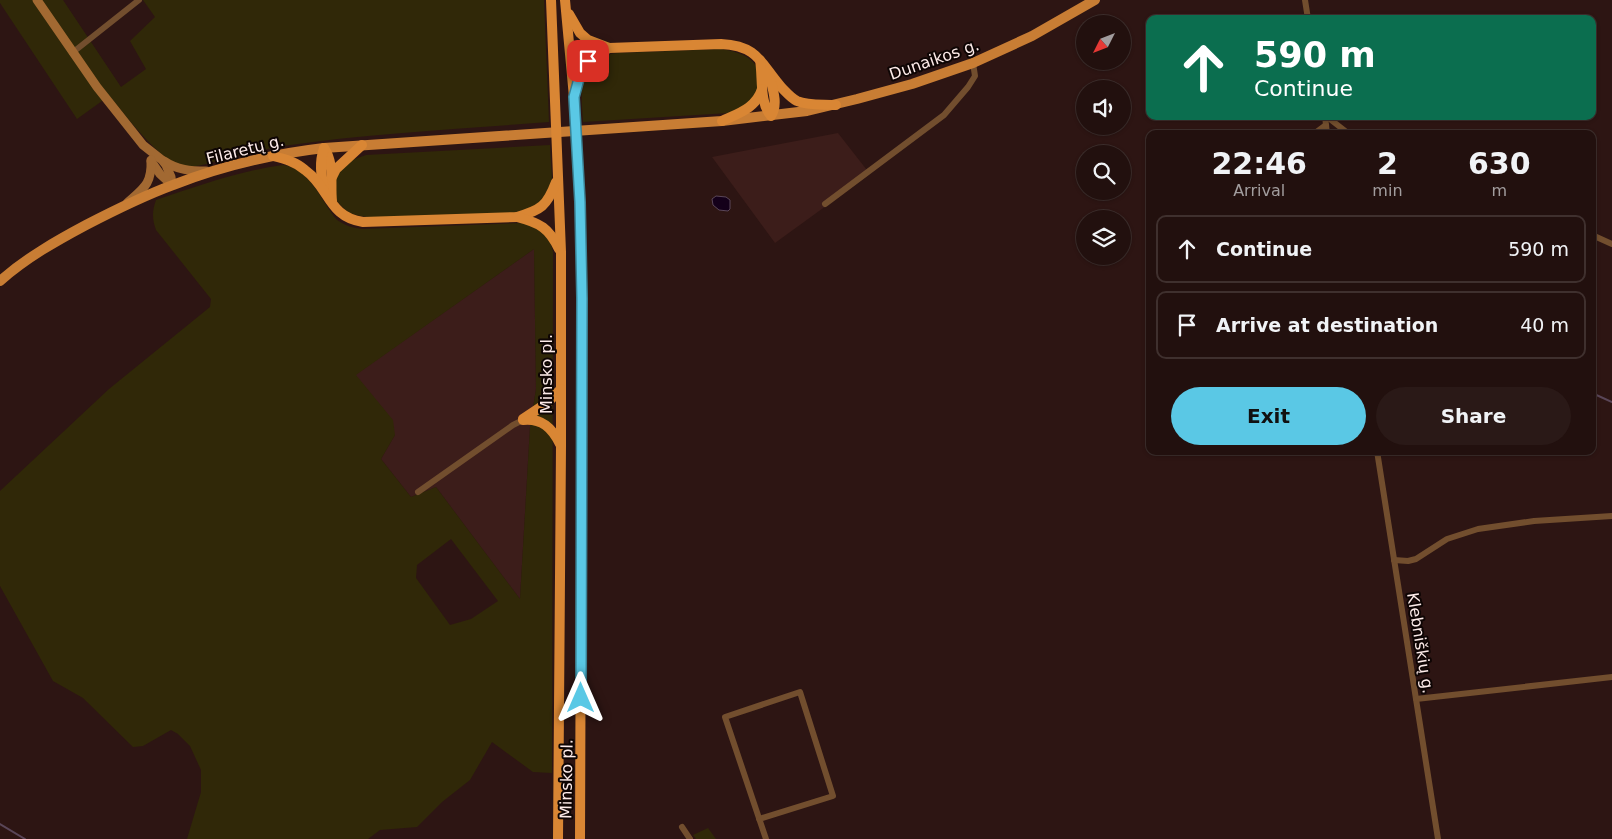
<!DOCTYPE html>
<meta charset="utf-8">
<style>
:root{--surface:#22100e;--page:#2a1917;--text:#f1f3f6;--muted:#a29d9e;--line:#3f302e;--accent:#5ac8e5}
body{margin:0;font-family:"DejaVu Sans",sans-serif;background:var(--page);color:var(--text);height:100vh;display:flex;flex-direction:column;font-size:19px;white-space:nowrap}
*{box-sizing:border-box;margin:0}
p{font-size:16px;color:var(--muted)}
.icon{flex:none;width:28px;height:28px;fill:none;stroke:currentColor;stroke-width:2;stroke-linecap:round;stroke-linejoin:round}
.map{position:relative;flex:1;overflow:hidden}
.side{position:absolute;left:1146px;top:130px;width:450px;height:325px;display:flex;flex-direction:column;background:var(--surface);border-radius:10px;box-shadow:0 1px 4px #0004,0 0 0 1px var(--line)}
.side>*{flex:none}
.banner{position:absolute;left:1146px;top:15px;width:450px;height:105px;border-radius:10px;box-shadow:0 1px 4px #0004,0 0 0 1px var(--line);background:#0b6e4f;color:#fff;overflow:hidden}
.needle{width:32px;rotate:228deg}
.controls{position:absolute;left:1076px;top:15px;display:grid;gap:10px}
.controls a{display:grid;place-items:center;width:55px;height:55px;border-radius:50%;background:var(--surface);box-shadow:0 1px 4px #0004,0 0 0 1px var(--line);font-size:25px}
.pin{position:absolute;display:grid;place-items:center;width:42px;height:42px;color:#fff;margin:-21px;border-radius:10px;box-shadow:0 2px 8px #0006}
.me{position:absolute;width:55px;margin:-28px;rotate:0deg;stroke-linejoin:round;filter:drop-shadow(0 0 4px #0008)}
.turn{display:flex;align-items:center;gap:18px;height:105px;padding:0 25px;font-size:22px}
.turn .icon{width:65px;height:65px;stroke-width:2.5}
.turn b{display:block;font-size:35px;line-height:42px}
.eta{display:flex;justify-content:space-evenly;align-items:center;height:85px;text-align:center}
.eta b{font-size:30px;font-weight:600;line-height:35px}
.cta{display:flex;gap:10px;margin-top:auto;padding:10px 25px}
.cta a{flex:1;height:58px;border-radius:30px;background:var(--accent);color:#111;font-size:20px;font-weight:600;line-height:58px;text-align:center}
.cta a+a{background:var(--page);color:var(--text)}
ul{padding:0;list-style:none}
li{display:flex;align-items:center;gap:15px;height:68px;margin:0 10px 8px;padding:0 15px;border:2px solid var(--line);border-radius:10px}
li div{flex:1}
li b{display:block;font-size:19px}
li em{font-style:normal}
.map>svg:first-child{display:block}
</style>
<div class="map">
<svg width="1612" height="839" viewBox="0 0 1612 839">
<rect width="100%" height="100%" fill="#2d1513"/>
<!-- built -->
<g fill="#3c1d1a">
<path d="M838,133L870,174L775,243L712,157Z"/>
<path d="M534,249L536,389L530,427L520,599L436,487L411,497L381,459L395,435L355,375Z"/>
</g>
<!-- green -->
<g fill="#302808" fill-rule="evenodd">
<path d="M0,0H63L121,87L146,69L130,41L155,17L143,0H544L549,122C461,129 371,133 283,146C266,149 248,153 231,157C218,160 196,169 183,166C159,161 126,115 109,96L77,119L0,3Z"/>
<path d="M721,49C753,54 768,67 754,100L729,113L583,122C581,92 576,58 617,53Z"/>
<path d="M550,145L552,179L546,196L537,206L515,213L377,218C357,216 347,216 335,198L336,176L349,161L366,155Z"/>
<path d="M283,165C311,169 320,200 337,220C346,226 353,228 363,229L523,223C538,226 551,237 553,252L552,773L533,772L492,742L470,780L442,802L417,827L380,830L368,839H187L201,792V770L190,746L178,734L171,730L143,746L133,747L83,698L53,681L0,586V491L109,389L210,307L211,299L156,230C152,219 152,211 156,200C198,186 239,171 283,165ZM534,249L536,389L530,427L520,599L436,487L411,497L381,459L395,435L393,420L356,375ZM451,539L498,601L471,619L450,625L416,578L417,565Z"/>
<path d="M708,828L716,839H696L693,835Z"/>
</g>
<!-- water -->
<path fill="#14001a" stroke="#5a4658" d="M716,196L726,197L730,200V209L728,211L719,210L713,205L712,199Z"/>
<g fill="none" stroke-linecap="round" stroke-linejoin="round">
<!-- stream -->
<g stroke="#5a4658" stroke-width="2">
<path d="M1592,393L1612,402"/>
<path d="M0,824L25,839"/>
</g>
<!-- minor -->
<g stroke="#724e2e" stroke-width="6">
<path d="M1305,0L1308,19"/>
<path d="M72,53L139,0"/>
<path d="M1325,116L1327,134"/>
<path d="M1326,116L1349,134"/>
<path d="M1314,134L1326,125"/>
<path d="M825,204L944,115L968,87L975,76L973,63"/>
<path d="M1592,235L1612,244"/>
<path d="M1377,451L1438,839"/>
<path d="M418,492L513,425L523,420"/>
<path d="M1394,560L1408,561L1416,559L1447,539L1478,529L1534,521L1612,516"/>
<path d="M1416,699L1612,677"/>
<path d="M759,819L833,796L800,692L725,717L766,839"/>
<path d="M682,827L690,839"/>
</g>
<!-- secondary -->
<g stroke="#a26932" stroke-width="9">
<path d="M37,0L97,87L143,145L162,160L166,165L171,177L172,185"/>
<path d="M151,161L160,174L172,185"/>
<path d="M164,161C177,170 191,171 206,171"/>
<path d="M127,203C144,188 152,184 151,160"/>
</g>
<!-- primary -->
<path stroke="#c87d34" stroke-width="10" d="M0,281C26,258 56,241 86,225C115,210 143,196 173,185C221,166 273,154 324,148L722,121L807,111L857,99L912,84L973,63L1032,36L1095,0"/>
<!-- trunk -->
<g stroke="#d98634" stroke-width="10">
<path d="M551,0L561,252V446L558,839"/>
<path d="M565,0L574,97L580,202L582,298L580,839"/>
<path d="M569,14L580,33L588,40L609,48L721,44C759,46 760,63 782,88C786,92 791,98 797,101C808,106 824,104 836,105"/>
<path d="M760,60C763,77 759,102 771,116C779,104 772,87 769,74"/>
<path d="M576,90C582,67 587,59 609,48"/>
<path d="M722,121C739,113 756,108 762,89"/>
<path d="M324,148C335,164 330,183 332,201"/>
<path d="M324,148C319,163 321,174 324,189"/>
<path d="M273,156C285,159 296,162 305,170C330,188 328,217 363,222L517,217C541,210 547,206 556,182"/>
<path d="M332,177L336,169L362,145"/>
<path d="M517,217C540,223 549,228 559,249"/>
<path d="M523,419L547,403L561,389"/>
<path d="M523,420C542,418 552,428 560,444"/>
</g>
</g>
<g fill="none" stroke-linecap="round" stroke-linejoin="round">
<defs>
<path id="route" d="M581,698L582,298L580,202L574,97L580,75L588,61"/>
</defs>
<!-- route casing -->
<use href="#route" stroke="#3a8295" stroke-width="12"/>
<!-- route -->
<use href="#route" stroke="#5ac8e5" stroke-width="9"/>
</g>
<g text-anchor="middle" stroke-width="4" stroke-linejoin="round" paint-order="stroke">
<!-- street labels -->
<g font-size="16" fill="#fdebe9" stroke="#0e0504">
<text transform="translate(934 59) rotate(-19)" y="6">Dunaikos g.</text>
<text transform="translate(245 149) rotate(-14)" y="6">Filaretų g.</text>
<text transform="translate(546 374) rotate(-90)" y="6">Minsko pl.</text>
<text transform="translate(1421 643) rotate(81)" y="6">Klebniškių g.</text>
<text transform="translate(566 779) rotate(-89)" y="6">Minsko pl.</text>
</g>
</g>
</svg>
<div class="controls">
<a><svg class="needle" viewBox="-14 -14 28 28"><path d="M0-13l5 13h-10z" fill="#e53935"/><path d="M0 13l5-13h-10z" fill="#a29d9e"/></svg></a>
<a><svg class="icon" aria-label="sound" viewBox="0 0 24 24"><path d="M4 9h4l5-4v14l-5-4H4zM17 9q2 3 0 6"/></svg></a>
<a><svg class="icon" aria-label="search" viewBox="0 0 24 24"><circle cx="10" cy="10" r="6"/><path d="M15 15l6 6"/></svg></a>
<a><svg class="icon" aria-label="layers" viewBox="0 0 24 24"><path d="M12 4l9 5-9 5-9-5zM3 14l9 5 9-5"/></svg></a>
</div>
<div class="pin" style="left:588px;top:61px;background:#d93025"><svg class="icon" aria-label="arrive" viewBox="0 0 24 24"><path d="M6 21V4h12l-3 4 3 4H6"/></svg></div>
<svg class="me" style="left:581px;top:698px" viewBox="-20 -20 40 40"><path d="M0-17L14 15 0 8-14 15z" fill="#5ac8e5" stroke="#fff" stroke-width="4"/></svg>
<div class="banner">
<div class="turn"><svg class="icon" aria-label="ahead" viewBox="0 0 24 24"><path d="M12 20V5M6 11l6-6 6 6"/></svg><div><b>590 m</b>Continue</div></div>
</div>
<section class="side">
<div class="eta">
<div><b>22:46</b><p>Arrival</p></div>
<div><b>2</b><p>min</p></div>
<div><b>630</b><p>m</p></div>
</div>
<ul>
<li><svg class="icon" aria-label="ahead" viewBox="0 0 24 24"><path d="M12 20V5M6 11l6-6 6 6"/></svg><div><b>Continue</b></div><em>590 m</em></li>
<li><svg class="icon" aria-label="arrive" viewBox="0 0 24 24"><path d="M6 21V4h12l-3 4 3 4H6"/></svg><div><b>Arrive at destination</b></div><em>40 m</em></li>
</ul>
<div class="cta"><a>Exit</a><a>Share</a></div>
</section>
</div>
